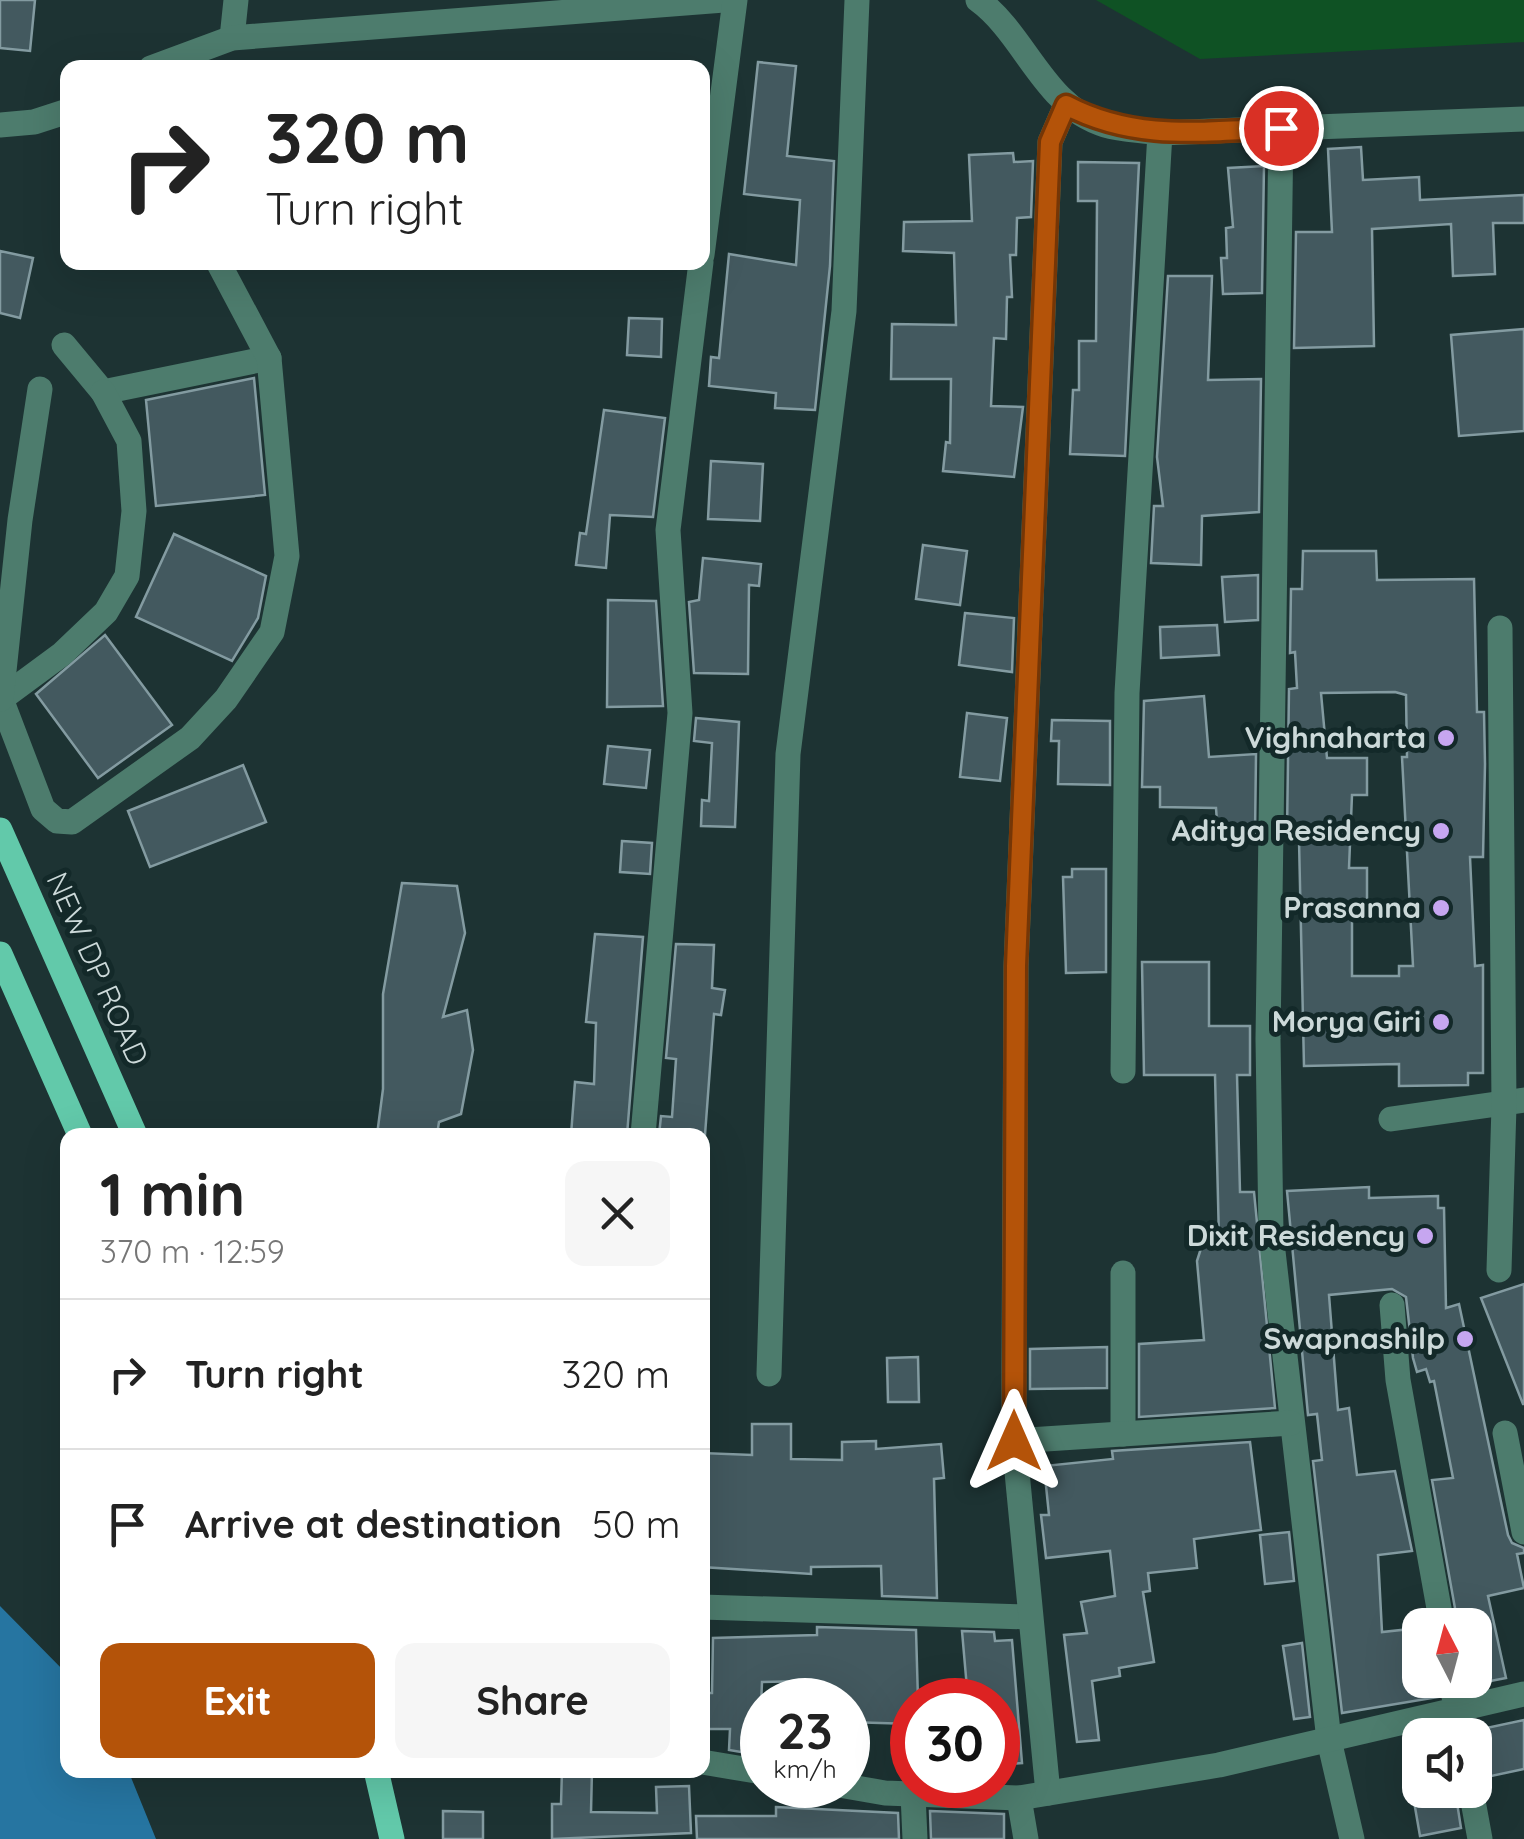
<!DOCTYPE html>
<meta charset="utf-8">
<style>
:root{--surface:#fff;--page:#f6f6f6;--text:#222;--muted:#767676;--line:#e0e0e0;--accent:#b45309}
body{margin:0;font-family:Quicksand,sans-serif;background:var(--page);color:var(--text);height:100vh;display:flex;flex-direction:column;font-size:38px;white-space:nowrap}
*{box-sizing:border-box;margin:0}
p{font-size:32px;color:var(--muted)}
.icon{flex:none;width:55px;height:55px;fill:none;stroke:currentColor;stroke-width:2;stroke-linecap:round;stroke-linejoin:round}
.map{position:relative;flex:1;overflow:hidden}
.drawer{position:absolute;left:60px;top:1128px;width:650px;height:650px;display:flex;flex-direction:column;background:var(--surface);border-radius:20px;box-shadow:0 10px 40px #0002}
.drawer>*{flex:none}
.hud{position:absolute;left:60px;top:60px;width:650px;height:210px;border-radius:20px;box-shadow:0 10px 40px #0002;background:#fff;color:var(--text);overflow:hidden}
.needle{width:65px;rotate:354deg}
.tools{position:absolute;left:1402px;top:1608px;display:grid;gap:20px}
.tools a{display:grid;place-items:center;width:90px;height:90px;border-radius:20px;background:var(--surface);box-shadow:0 10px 40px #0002;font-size:50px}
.speed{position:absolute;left:740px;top:1678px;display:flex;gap:20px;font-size:50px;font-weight:700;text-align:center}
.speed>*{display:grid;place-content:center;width:130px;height:130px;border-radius:50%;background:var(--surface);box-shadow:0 10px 40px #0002;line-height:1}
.speed small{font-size:25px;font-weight:400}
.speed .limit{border:15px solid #d22;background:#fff;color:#111}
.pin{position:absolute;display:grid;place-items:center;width:85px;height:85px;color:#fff;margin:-42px;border:5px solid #fff;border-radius:50%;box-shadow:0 2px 10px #0007}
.me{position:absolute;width:110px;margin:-55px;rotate:0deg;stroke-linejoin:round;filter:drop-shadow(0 0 8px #0008)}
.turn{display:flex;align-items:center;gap:35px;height:210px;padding:0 40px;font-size:45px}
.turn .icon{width:130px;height:130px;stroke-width:2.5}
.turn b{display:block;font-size:70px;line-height:85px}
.round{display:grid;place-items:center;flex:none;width:105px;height:105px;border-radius:20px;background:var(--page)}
.head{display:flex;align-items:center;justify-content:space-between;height:170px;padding:0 40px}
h1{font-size:60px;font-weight:700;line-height:75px}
.primary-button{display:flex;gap:20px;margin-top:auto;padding:20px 40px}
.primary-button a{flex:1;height:115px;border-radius:20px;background:var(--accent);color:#fff;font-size:40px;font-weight:700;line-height:115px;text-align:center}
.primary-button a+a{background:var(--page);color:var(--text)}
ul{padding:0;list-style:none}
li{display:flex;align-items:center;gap:30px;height:150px;padding:0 40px;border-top:2px solid var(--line)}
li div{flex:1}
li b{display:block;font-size:38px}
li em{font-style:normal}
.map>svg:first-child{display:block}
</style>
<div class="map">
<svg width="1524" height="1839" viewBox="0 0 1524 1839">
<rect width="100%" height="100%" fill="#1d3333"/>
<!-- green -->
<path fill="#0f5224" d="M1096,0H1524V42L1200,59Z"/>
<!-- water -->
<path fill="#2675a1" d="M0,1606L67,1674L68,1770H128L156,1839H0Z"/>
<!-- building -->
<g fill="#43595f" stroke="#839ba1" stroke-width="2.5" fill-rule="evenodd">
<path d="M0,0H35L30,51L0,48Z"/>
<path d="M758,62L796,66L787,156L834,161L830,266L815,410L775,408L776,393L709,386L711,357L719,358L729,254L796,265L800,200L744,194Z"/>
<path d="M1361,147L1363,180L1419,177L1420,200L1524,195V223H1493L1495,274L1453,276L1451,224L1372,229L1374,346L1294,348L1296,232H1332L1328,149Z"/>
<path d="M1013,153L1014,162L1033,161L1031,217L1017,218L1016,255H1010L1012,297H1007L1006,339L994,338L991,406L1023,407L1014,477L943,471L946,442L950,443L951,379H891L892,324L956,325L954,253L903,251L904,222L972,221L969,155Z"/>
<path d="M1078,162L1139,163L1125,456L1070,454L1073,390H1079V341H1096L1097,201H1078Z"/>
<path d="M1264,166L1262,293L1223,294L1221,258H1227L1226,228L1233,227L1228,168Z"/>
<path d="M0,251L33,258L20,318L0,313Z"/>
<path d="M1168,276H1212L1208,380L1261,379L1259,512L1202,516L1201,565L1151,563L1154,506H1163L1157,457Z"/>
<path d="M629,318L662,319L661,357L627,355Z"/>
<path d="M1524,329V431L1459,436L1451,335Z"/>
<path d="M254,378L265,495L156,506L146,400Z"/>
<path d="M604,410L665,418L653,517L610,515L606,568L576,565L580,533L586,534Z"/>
<path d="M711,461L763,464L760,521L708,519Z"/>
<path d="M174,534L266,576L258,618L232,661L136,617Z"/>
<path d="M923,545L967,551L960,605L916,599Z"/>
<path d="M1303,551H1376L1377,580L1474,579L1477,712H1484L1485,764L1483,857H1470L1475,966L1483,965V1073H1468V1085L1399,1086V1064L1304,1066L1299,840L1287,833L1289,689L1297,688L1295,652L1290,653L1291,589H1302ZM1395,692L1406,695L1407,757H1402L1413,966H1399V976H1352V904H1367V868H1349L1352,795H1367V758H1327L1321,693Z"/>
<path d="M703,558L761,564L759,586L749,585L748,674L694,673L689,602L699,600Z"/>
<path d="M1258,575V620L1225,622L1222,577Z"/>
<path d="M608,600L656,601L663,706L607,707Z"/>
<path d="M965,613L1014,618L1012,672L959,665Z"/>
<path d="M1217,625L1219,655L1161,658L1160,627Z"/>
<path d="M105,635L172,725L98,778L36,694Z"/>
<path d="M1204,696L1209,757L1256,754L1255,835L1218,836L1216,808L1160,807V787H1142L1144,701Z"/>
<path d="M967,713L1007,718L1000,781L960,777Z"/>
<path d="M696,718L739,722L735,827L701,826L702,800L709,801L712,743L694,741Z"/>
<path d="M1052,720L1110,721V785L1058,784L1059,741H1051Z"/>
<path d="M608,746L650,750L646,788L604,784Z"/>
<path d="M243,765L266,822L150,867L128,811Z"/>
<path d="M622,841L652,843L650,874L620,872Z"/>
<path d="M1072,869H1106V972L1066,973L1063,877H1072Z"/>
<path d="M402,883L457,886L465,933L443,1017L467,1010L473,1050L461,1114L439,1122L437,1135H377L383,1089V994Z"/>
<path d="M595,934L643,937L627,1135H571L575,1082L594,1084L596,1023L586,1022Z"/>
<path d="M676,944L714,945L712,988L725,990L721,1015L714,1014L705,1135H659L661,1116L672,1117L676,1059L666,1058Z"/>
<path d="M1142,962H1209V1026H1250V1075H1237L1240,1192H1254L1275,1408L1139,1417V1344L1204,1340L1197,1261L1203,1242L1219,1240L1215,1075H1144Z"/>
<path d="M1369,1187V1198L1438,1196V1208H1444L1446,1308L1459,1304L1508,1535L1512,1543L1524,1548V1553L1517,1554L1524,1588L1488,1596L1506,1678L1475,1684V1625H1458L1432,1480L1453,1478L1434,1381L1430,1382L1426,1369L1417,1372L1413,1358L1406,1297L1392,1289L1329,1295L1338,1410L1349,1408L1357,1475L1395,1471L1412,1551L1378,1555L1382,1632L1420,1628V1680H1435L1438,1697L1342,1713L1313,1461L1322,1460L1317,1414L1308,1415L1287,1191Z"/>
<path d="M1524,1284V1404H1523L1481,1298Z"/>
<path d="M1107,1347V1388L1030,1389V1349Z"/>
<path d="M918,1357L919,1402H888L887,1358Z"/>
<path d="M752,1424H791V1459L842,1460V1442L876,1441V1449L941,1444L944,1478L934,1479L937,1598L882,1596L881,1566L811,1567V1574L702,1567V1453L752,1455Z"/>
<path d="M1250,1442L1261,1530L1194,1539L1197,1568L1148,1573L1150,1591L1143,1592L1154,1662L1119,1668L1120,1676L1092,1681L1099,1740L1077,1742L1064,1635L1087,1633L1081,1602L1115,1596L1110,1551L1046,1558L1041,1515H1049L1044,1466L1113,1459L1112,1451Z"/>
<path d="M1289,1532L1294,1581L1265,1584L1260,1535Z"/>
<path d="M817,1627L916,1630L918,1700H912V1724L848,1722V1700H806L807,1681L762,1682L759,1755L729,1750L730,1729H702V1693H712L713,1638L817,1635Z"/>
<path d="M962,1631L994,1632L995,1641L1012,1640L1022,1763L998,1765V1700H968Z"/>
<path d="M1302,1643L1310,1717L1294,1719L1283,1646Z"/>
<path d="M1524,1720V1769L1482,1778L1475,1774L1477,1730Z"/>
<path d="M562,1770H592L591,1812L657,1813L656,1787L689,1786L691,1833L552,1839V1804H561Z"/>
<path d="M1412,1790H1455L1461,1828L1420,1836Z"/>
<path d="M776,1807L898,1813L899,1839H697L696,1816H776Z"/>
<path d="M443,1811L483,1812V1839H443Z"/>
<path d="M930,1811L1004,1814V1839H931Z"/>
</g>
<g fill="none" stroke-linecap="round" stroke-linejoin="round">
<!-- minor -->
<g stroke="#4d7c6d" stroke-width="25">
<path d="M978,0C1026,35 1043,106 1105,125C1122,130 1142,130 1160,133L1524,119"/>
<path d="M232,38L236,0"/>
<path d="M151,68L232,38L724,0"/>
<path d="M0,125L34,122L68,111"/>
<path d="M1281,128L1268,1039L1271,1234L1329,1740L1352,1839"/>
<path d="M702,255L735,0"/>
<path d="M64,345L103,392L269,358"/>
<path d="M103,392L129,441L134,511L127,576L106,612L62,654L1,699L43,809L57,821L72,822L190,738L226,699L272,632L287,556L269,358L218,262"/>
<path d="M1,699L20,520L40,389"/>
<path d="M1123,1071L1127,693L1160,133"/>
<path d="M1391,1119L1524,1100"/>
<path d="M643,1135L680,713L668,530L701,262"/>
<path d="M1499,1270L1504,1106L1500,628"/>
<path d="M1123,1273V1434"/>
<path d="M1392,1305L1398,1380L1442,1625"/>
<path d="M769,1374L788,754L844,311L857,0"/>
<path d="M1505,1433L1524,1532"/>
<path d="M1014,1441L1291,1423"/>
<path d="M702,1607L1029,1617"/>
<path d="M1451,1680L1461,1735"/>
<path d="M702,1762L762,1772"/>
<path d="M839,1785L885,1793L1019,1798L1219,1765L1524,1694"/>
<path d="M1471,1790L1480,1839"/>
<path d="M1048,1793L1014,1441V1369L1016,966L1050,142L1066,105"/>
<path d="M913,1794L915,1839"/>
<path d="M1019,1798L1026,1839"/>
</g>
<!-- major -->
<g stroke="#62c9aa" stroke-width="25">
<path d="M0,830L135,1135"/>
<path d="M0,954L80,1135"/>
<path d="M376,1770L392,1839"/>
</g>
</g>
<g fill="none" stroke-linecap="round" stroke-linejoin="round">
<defs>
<path id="route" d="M1014,1441L1016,966L1050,142L1066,105C1136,142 1204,131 1281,128"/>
</defs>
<!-- route casing -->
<use href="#route" stroke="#753606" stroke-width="25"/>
<!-- route -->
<use href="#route" stroke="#b45309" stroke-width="18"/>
</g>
<!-- markers -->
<g fill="#c6a6f0" stroke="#132929" stroke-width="4">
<circle cx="1446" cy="738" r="10"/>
<circle cx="1441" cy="831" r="10"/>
<circle cx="1441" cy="908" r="10"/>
<circle cx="1441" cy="1022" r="10"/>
<circle cx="1425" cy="1236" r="10"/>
<circle cx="1465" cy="1339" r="10"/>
</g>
<g text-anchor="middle" stroke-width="10" stroke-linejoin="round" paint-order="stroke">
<!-- poi labels -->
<g font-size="30" font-weight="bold" fill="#ccd9d9" stroke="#132929" text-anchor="end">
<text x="1426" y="748">Vighnaharta</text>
<text x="1421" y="841">Aditya Residency</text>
<text x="1421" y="918">Prasanna</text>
<text x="1421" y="1032">Morya Giri</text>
<text x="1405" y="1246">Dixit Residency</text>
<text x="1445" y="1349">Swapnashilp</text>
</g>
<!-- street labels -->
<g font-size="30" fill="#ccd9d9" stroke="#132929">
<text transform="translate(97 969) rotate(66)" y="10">NEW DP ROAD</text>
</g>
</g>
</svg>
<div class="tools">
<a><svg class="needle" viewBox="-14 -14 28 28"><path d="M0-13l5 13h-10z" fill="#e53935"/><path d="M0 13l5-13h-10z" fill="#767676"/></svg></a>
<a><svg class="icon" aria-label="sound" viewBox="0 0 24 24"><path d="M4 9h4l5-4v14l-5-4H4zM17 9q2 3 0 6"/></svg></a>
</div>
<div class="speed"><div>23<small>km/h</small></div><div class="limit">30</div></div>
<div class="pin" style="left:1281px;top:128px;background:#d93025"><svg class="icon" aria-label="arrive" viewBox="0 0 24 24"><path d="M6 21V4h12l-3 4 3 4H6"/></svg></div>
<svg class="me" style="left:1014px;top:1441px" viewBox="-20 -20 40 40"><path d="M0-17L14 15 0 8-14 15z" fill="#b45309" stroke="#fff" stroke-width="4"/></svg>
<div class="hud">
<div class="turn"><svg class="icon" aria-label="right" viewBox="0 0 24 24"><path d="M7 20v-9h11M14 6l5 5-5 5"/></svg><div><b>320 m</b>Turn right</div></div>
</div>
<section class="drawer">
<div class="head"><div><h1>1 min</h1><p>370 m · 12:59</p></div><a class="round"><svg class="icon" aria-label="close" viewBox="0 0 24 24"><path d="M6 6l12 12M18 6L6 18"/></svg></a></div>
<ul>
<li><svg class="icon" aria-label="right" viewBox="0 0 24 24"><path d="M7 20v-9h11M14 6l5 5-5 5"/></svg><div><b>Turn right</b></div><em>320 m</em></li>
<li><svg class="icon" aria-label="arrive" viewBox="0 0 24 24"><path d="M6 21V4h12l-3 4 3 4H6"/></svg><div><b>Arrive at destination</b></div><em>50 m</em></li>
</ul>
<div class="primary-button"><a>Exit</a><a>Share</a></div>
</section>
</div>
